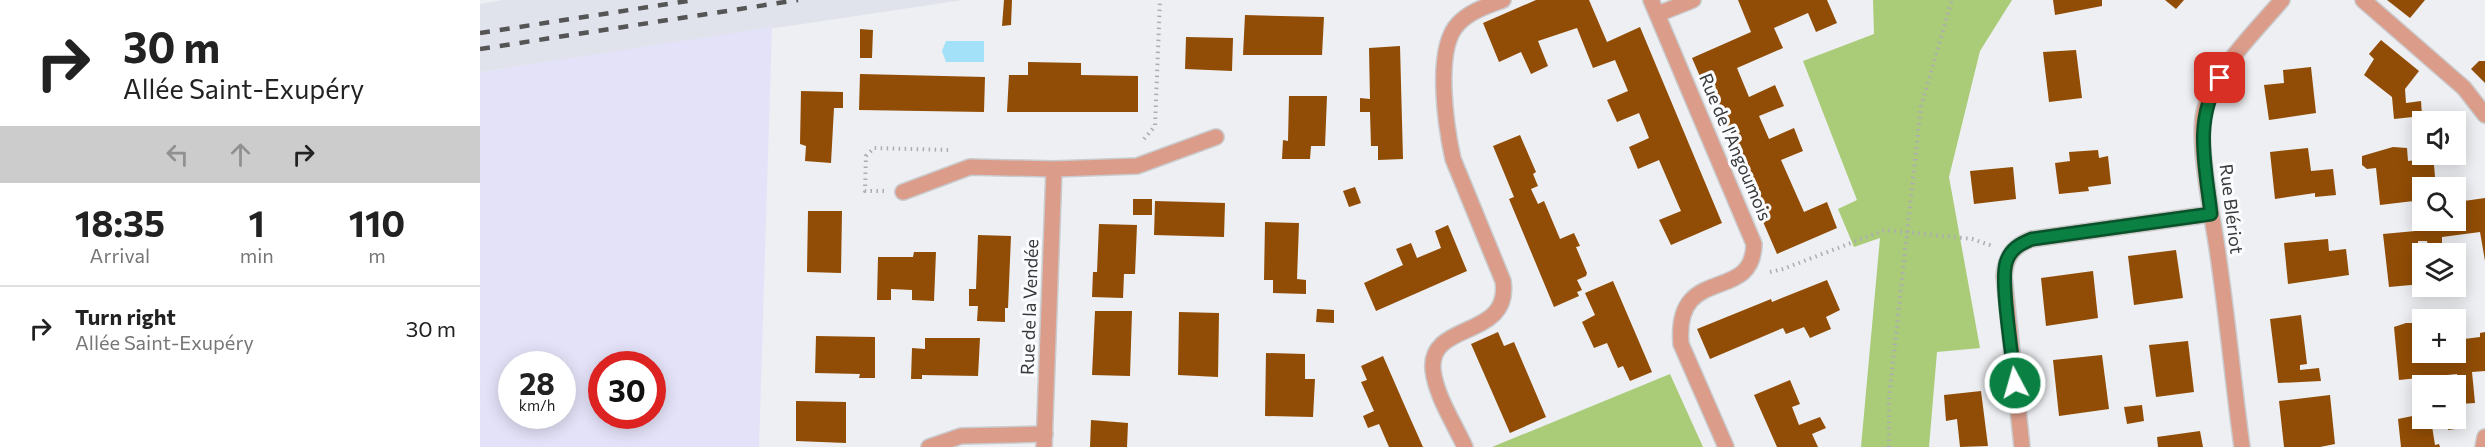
<!DOCTYPE html>
<meta charset="utf-8">
<style>
:root{--surface:#fff;--page:#f6f6f6;--text:#222;--muted:#767676;--line:#e0e0e0}
body{margin:0;font-family:Commissioner,sans-serif;background:var(--page);color:var(--text);height:100vh;display:flex;flex-direction:column;font-size:22px;white-space:nowrap}
*{box-sizing:border-box;margin:0}
p{font-size:20px;color:var(--muted)}
.icon{flex:none;width:33px;height:33px;fill:none;stroke:currentColor;stroke-width:2;stroke-linecap:round;stroke-linejoin:round}
.map{position:relative;flex:1;overflow:hidden}
.panel{display:flex;flex-direction:column;background:var(--surface);width:480px}
.panel>*{flex:none}
.top-card{background:#fff;color:var(--text);overflow:hidden}
.fabs{position:absolute;left:1932px;top:111px;display:grid;gap:12px}
.fabs a{display:grid;place-items:center;width:54px;height:54px;border-radius:0px;background:var(--surface);box-shadow:0 3px 15px #0003;font-size:30px}
.speed{position:absolute;left:18px;top:351px;display:flex;gap:12px;font-size:30px;font-weight:700;text-align:center}
.speed>*{display:grid;place-content:center;width:78px;height:78px;border-radius:50%;background:var(--surface);box-shadow:0 3px 15px #0003;line-height:1}
.speed small{font-size:15px;font-weight:400}
.speed .limit{border:9px solid #d22;background:#fff;color:#111}
.pin{position:absolute;display:grid;place-items:center;width:51px;height:51px;color:#fff;margin:-26px;border-radius:12px;box-shadow:0 3px 9px #0006}
.me{position:absolute;width:66px;margin:-33px;rotate:354deg;stroke-linejoin:round;filter:drop-shadow(0 0 4px #0008)}
.turn{display:flex;align-items:center;gap:21px;height:126px;padding:0 24px;font-size:27px}
.turn .icon{width:78px;height:78px;stroke-width:2.5}
.turn b{display:block;font-size:42px;line-height:51px}
.lanes{display:flex;align-items:center;height:57px;padding:0 24px;background:#0003;justify-content:center;gap:30px;direction:ltr}
.lanes .off{opacity:.35}
.eta{display:flex;justify-content:space-evenly;align-items:center;height:102px;text-align:center}
.eta b{font-size:36px;font-weight:700;line-height:42px}
ul{padding:0;list-style:none}
li{display:flex;align-items:center;gap:18px;height:84px;padding:0 24px;border-top:2px solid var(--line)}
li div{flex:1}
li b{display:block;font-size:22px}
li em{font-style:normal}
main{display:flex;flex:1;min-height:0}
.map>svg:first-child{display:block}
</style>
<main>
<section class="panel">
<div class="top-card">
<div class="turn"><svg class="icon" aria-label="right" viewBox="0 0 24 24"><path d="M7 20v-9h11M14 6l5 5-5 5"/></svg><div><b>30 m</b>Allée Saint-Exupéry</div></div>
<div class="lanes"><svg class="icon off" aria-label="left" viewBox="0 0 24 24"><path d="M17 20v-9H6M10 6l-5 5 5 5"/></svg><svg class="icon off" aria-label="ahead" viewBox="0 0 24 24"><path d="M12 20V5M6 11l6-6 6 6"/></svg><svg class="icon" aria-label="right" viewBox="0 0 24 24"><path d="M7 20v-9h11M14 6l5 5-5 5"/></svg></div>
</div>
<div class="eta">
<div><b>18:35</b><p>Arrival</p></div>
<div><b>1</b><p>min</p></div>
<div><b>110</b><p>m</p></div>
</div>
<ul>
<li><svg class="icon" aria-label="right" viewBox="0 0 24 24"><path d="M7 20v-9h11M14 6l5 5-5 5"/></svg><div><b>Turn right</b><p>Allée Saint-Exupéry</p></div><em>30 m</em></li>
</ul>
</section>
<div class="map">
<svg width="2005" height="447" viewBox="0 0 2005 447">
<rect width="100%" height="100%" fill="#eeeff2"/>
<!-- built -->
<path fill="#e0e3ec" d="M23,0H483L0,72V4Z"/>
<!-- industrial -->
<path fill="#e4e2f8" fill-rule="evenodd" d="M292,27L279,447H0V72ZM32,364H82V416H32ZM122,364H172V416H122Z"/>
<!-- green -->
<g fill="#aacc79">
<path d="M1393,0H1532L1500,51L1469,177L1500,348L1457,352L1449,447H1381L1400,238L1374,247L1358,209L1377,200L1323,61L1394,34Z"/>
<path d="M1190,374L1223,447H1012Z"/>
</g>
<!-- water -->
<path fill="#a2e1f7" d="M466,41H504V62H466L462,51Z"/>
<!-- building -->
<g fill="#914d05">
<path d="M524,0H532L531,25L522,26Z"/>
<path d="M1056,0H1109L1127,42L1160,27L1242,223L1191,245L1179,220L1201,211L1179,160L1158,169L1149,147L1169,138L1159,113L1137,122L1127,100L1148,91L1135,60L1113,68L1097,28L1058,41L1068,66L1051,74L1041,52L1019,62L1003,23Z"/>
<path d="M1258,0H1347L1357,23L1336,32L1328,13L1294,28L1303,48L1257,68L1269,97L1295,85L1304,106L1279,116L1289,139L1314,128L1323,151L1301,160L1324,212L1347,202L1357,228L1297,254L1212,58L1271,32Z"/>
<path d="M1573,0H1622V6L1575,15Z"/>
<path d="M1685,0H1704L1696,9Z"/>
<path d="M1907,0H1945L1930,18Z"/>
<path d="M765,15L844,17L842,55H763Z"/>
<path d="M380,29L393,30L392,58H380Z"/>
<path d="M706,37L753,38L752,71L705,69Z"/>
<path d="M1901,40L1939,71L1925,89L1926,103L1941,101L1942,116L1914,119L1912,97L1884,75L1894,59L1889,54Z"/>
<path d="M920,46L923,159L898,160V146H891L890,112H880V98L890,99L889,48Z"/>
<path d="M1596,50L1602,98L1569,102L1563,52Z"/>
<path d="M1999,61H2005V83L1991,69Z"/>
<path d="M548,62L601,63V75L658,76V112H527L529,75H548Z"/>
<path d="M1831,67L1836,113L1789,120L1784,85L1804,83L1803,70Z"/>
<path d="M380,74L505,77L504,112L379,110Z"/>
<path d="M321,91L363,92V108H354L351,163L325,161L326,146L320,144Z"/>
<path d="M809,96H847L845,146H831L830,159H802L803,140L808,141Z"/>
<path d="M1040,135L1056,172L1053,174L1058,186L1051,189L1058,204L1064,201L1080,239L1094,233L1100,246L1096,247L1107,273L1106,276L1097,280L1102,290L1097,292L1099,296L1074,307L1029,199L1034,197L1013,146Z"/>
<path d="M1913,147L1927,148L1928,161L1938,160L1937,152L1953,154L1956,188H1942V200L1900,205L1896,168L1887,169L1882,165V156Z"/>
<path d="M1828,148L1831,171L1853,169L1856,195L1835,197V193L1795,199L1790,152Z"/>
<path d="M1618,150L1619,158L1628,156L1631,184L1608,187L1609,191L1579,194L1575,163L1590,161L1589,152Z"/>
<path d="M1533,167L1536,199L1494,204L1490,171Z"/>
<path d="M875,187L881,203L869,207L863,191Z"/>
<path d="M1983,197L1984,201L2005,198V261L2000,232L1962,237V244L1948,246L1947,241H1938L1939,261H1942V284L1909,287L1903,234L1946,230L1945,220H1976V198Z"/>
<rect x="653" y="199" width="19" height="16"/>
<path d="M675,201L745,203L744,237L674,235Z"/>
<path d="M328,211H362L361,273L327,272Z"/>
<path d="M785,222L819,223L817,279L826,280V294L793,293V280H784Z"/>
<path d="M619,224L657,225L655,274H644L643,298L612,297L613,272H617Z"/>
<path d="M968,225L987,271L896,311L884,283L923,265L916,249L931,243L937,258L961,248L955,231Z"/>
<path d="M498,235L531,236L528,308H525V322L497,321L498,306H489V289H496Z"/>
<path d="M1848,239L1849,251L1866,249L1869,275L1808,284L1804,243Z"/>
<path d="M1696,250L1703,298L1654,305L1648,256Z"/>
<path d="M434,252H456L454,301L432,300V290L411,289V300H397L398,257H433Z"/>
<path d="M1613,271L1618,318L1566,326L1561,278Z"/>
<path d="M1347,280L1360,310L1346,317L1351,329L1330,338L1324,327L1306,334L1303,328L1230,359L1217,329L1291,299L1292,302Z"/>
<path d="M1133,281L1172,372L1150,381L1143,366L1138,368L1127,343L1114,348L1102,322L1115,315L1105,293Z"/>
<path d="M837,309L854,310V323L836,322Z"/>
<path d="M615,311H652L650,376L612,375Z"/>
<path d="M699,312L739,313L738,377L698,375Z"/>
<path d="M1821,315L1827,364L1820,365V370L1839,368L1841,381L1798,383L1790,319Z"/>
<path d="M1926,323H1942V352H1976V340L2000,337V333L2005,332V371L1992,372L1995,403L1980,404L1983,428L1968,430L1967,424L1952,426L1955,445L1959,444L1960,447H1921L1918,419L1942,414V418H1976V404H1980L1977,374L1919,380L1914,327Z"/>
<path d="M1018,332L1024,346L1034,342L1066,417L1030,433L991,344Z"/>
<path d="M336,336L395,337V378H379L380,374L335,373Z"/>
<path d="M445,338H500L498,376L442,375V379H431L432,348L445,349Z"/>
<path d="M1708,341L1714,392L1676,397L1669,345Z"/>
<path d="M786,353L825,354V379H835L833,417L785,416Z"/>
<path d="M1622,355L1629,409L1579,416L1573,360Z"/>
<path d="M903,356L927,411L943,447H909L899,424L888,428L883,416L894,411L881,382L887,380L881,366Z"/>
<path d="M1310,380L1320,404L1312,407L1319,425L1340,417L1346,428L1332,434L1338,447H1297L1274,395Z"/>
<path d="M1501,391L1508,446L1480,447L1477,419L1466,421L1464,395Z"/>
<path d="M1850,395L1855,444L1840,447H1804L1799,401Z"/>
<path d="M316,401L366,402V443L316,441Z"/>
<path d="M1662,405L1664,421L1647,424L1644,407Z"/>
<path d="M611,420L648,423L647,447H610Z"/>
<path d="M1720,431L1723,447H1678L1677,437Z"/>
</g>
<g fill="none" stroke-linecap="round" stroke-linejoin="round">
<defs>
<g id="minor">
<path d="M1171,0L1274,244C1273,305 1194,262 1201,344L1246,447"/>
<path d="M1883,0L1984,88L2005,115"/>
<path d="M1178,14L1213,0"/>
<path d="M423,192L490,167L574,169L657,166L736,137"/>
<path d="M449,447L481,436L565,434"/>
<path d="M564,447L574,169"/>
<path d="M985,447C974,423 956,396 953,370C948,320 1032,340 1023,281L973,159C966,127 954,49 978,24C990,11 1007,6 1023,0"/>
<path d="M1542,447L1524,276C1526,256 1533,246 1552,239L1731,214"/>
<path d="M1762,447C1753,381 1747,314 1737,248C1732,215 1717,141 1724,112C1735,69 1774,33 1802,0"/>
<path d="M2003,447L2005,437"/>
</g>
</defs>
<!-- minor casing -->
<use href="#minor" stroke="#cacbcd" stroke-width="18"/>
<!-- path -->
<g stroke="#adadb0" stroke-width="4" stroke-dasharray="1.5 4.5" stroke-linecap="butt">
<path d="M664,139L675,126L680,0"/>
<path d="M404,191H385L386,156L394,148L469,150"/>
<path d="M1290,272L1303,269L1405,230L1492,239L1513,246"/>
<path d="M1409,447V398L1441,106L1472,0"/>
</g>
<!-- minor -->
<use href="#minor" stroke="#db9c8a" stroke-width="15"/>
<!-- rail -->
<g stroke="#555556" stroke-width="4.5" stroke-dasharray="10 10" stroke-linecap="butt">
<path d="M0,33L214,0"/>
<path d="M0,49L318,0"/>
</g>
</g>
<g fill="none" stroke-linecap="round" stroke-linejoin="round">
<defs>
<path id="route" d="M1535,383C1533,358 1520,283 1526,263C1530,249 1540,244 1552,239L1731,214C1726,168 1713,120 1740,78"/>
</defs>
<!-- route casing -->
<use href="#route" stroke="#07532c" stroke-width="15"/>
<!-- route -->
<use href="#route" stroke="#0b8043" stroke-width="10"/>
</g>
<g text-anchor="middle" stroke-width="6" stroke-linejoin="round" paint-order="stroke">
<!-- street labels -->
<g font-size="18" fill="#39393a" stroke="#fbfcff">
<text transform="translate(1255 147) rotate(67)" y="6">Rue de l'Angoumois</text>
<text transform="translate(1751 209) rotate(83)" y="6">Rue Blériot</text>
<text transform="translate(550 307) rotate(-88)" y="6">Rue de la Vendée</text>
</g>
</g>
</svg>
<div class="fabs">
<a><svg class="icon" aria-label="sound" viewBox="0 0 24 24"><path d="M4 9h4l5-4v14l-5-4H4zM17 9q2 3 0 6"/></svg></a>
<a><svg class="icon" aria-label="search" viewBox="0 0 24 24"><circle cx="10" cy="10" r="6"/><path d="M15 15l6 6"/></svg></a>
<a><svg class="icon" aria-label="layers" viewBox="0 0 24 24"><path d="M12 4l9 5-9 5-9-5zM3 14l9 5 9-5"/></svg></a>
<a>+</a>
<a>−</a>
</div>
<div class="speed"><div>28<small>km/h</small></div><div class="limit">30</div></div>
<div class="pin" style="left:1740px;top:78px;background:#d93025"><svg class="icon" aria-label="arrive" viewBox="0 0 24 24"><path d="M6 21V4h12l-3 4 3 4H6"/></svg></div>
<svg class="me" style="left:1535px;top:383px" viewBox="-20 -20 40 40"><circle r="17" fill="#0b8043" stroke="#fff" stroke-width="3"/><path d="M0-11L8 9 0 5-8 9z" fill="#fff"/></svg>
</div>
</main>
